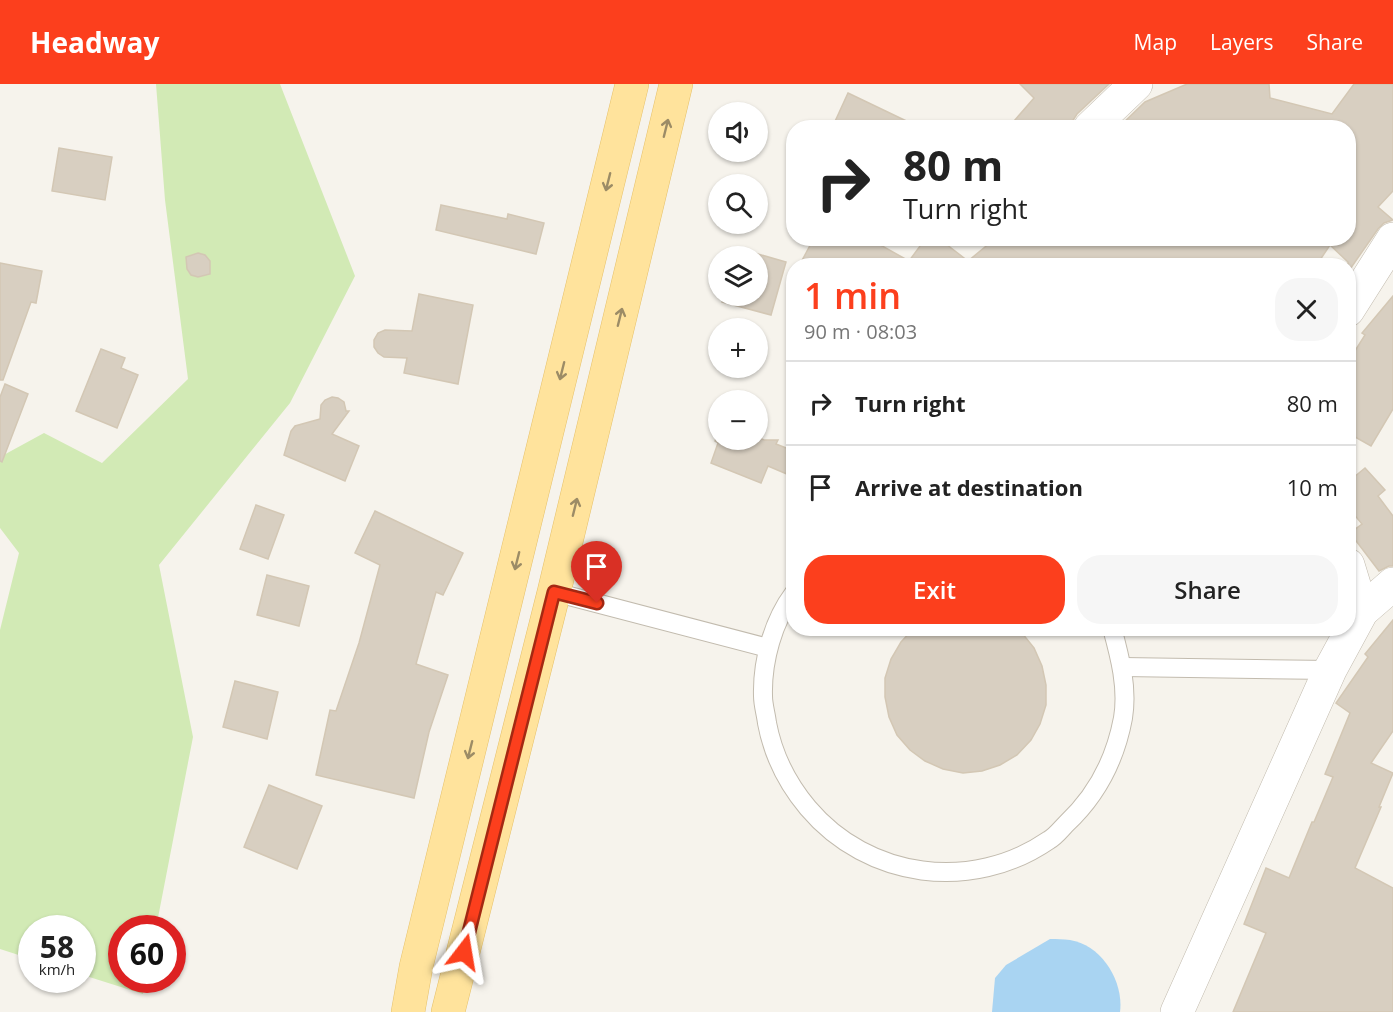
<!DOCTYPE html>
<meta charset="utf-8">
<style>
:root{--surface:#fff;--page:#f6f6f6;--text:#222;--muted:#767676;--line:#e0e0e0;--accent:#fc3f1d}
body{margin:0;font-family:"Open Sans",sans-serif;background:var(--page);color:var(--text);height:100vh;display:flex;flex-direction:column;font-size:22px;white-space:nowrap}
*{box-sizing:border-box;margin:0}
p{font-size:20px;color:var(--muted)}
.icon{flex:none;width:33px;height:33px;fill:none;stroke:currentColor;stroke-width:2;stroke-linecap:round;stroke-linejoin:round}
.map{position:relative;flex:1;overflow:hidden}
.side{position:absolute;left:786px;top:174px;width:570px;height:378px;display:flex;flex-direction:column;background:var(--surface);border-radius:24px;box-shadow:0 2px 4px #0004}
.side>*{flex:none}
.banner{position:absolute;left:786px;top:36px;width:570px;height:126px;border-radius:24px;box-shadow:0 2px 4px #0004;background:#fff;color:var(--text);overflow:hidden}
.buttons{position:absolute;left:708px;top:18px;display:grid;gap:12px}
.buttons a{display:grid;place-items:center;width:60px;height:60px;border-radius:50%;background:var(--surface);box-shadow:0 2px 4px #0004;font-size:30px}
.speed{position:absolute;left:18px;top:831px;display:flex;gap:12px;font-size:30px;font-weight:700;text-align:center}
.speed>*{display:grid;place-content:center;width:78px;height:78px;border-radius:50%;background:var(--surface);box-shadow:0 2px 4px #0004;line-height:1}
.speed small{font-size:15px;font-weight:400}
.speed .limit{border:9px solid #d22;background:#fff;color:#111}
.pin{position:absolute;display:grid;place-items:center;width:51px;height:51px;color:#fff;margin:-62px -26px;border-radius:50% 50% 50% 0;rotate:-45deg;box-shadow:0 0 6px #0007}
.pin .icon{rotate:45deg}
.me{position:absolute;width:66px;margin:-33px;rotate:14deg;stroke-linejoin:round;filter:drop-shadow(0 0 4px #0008)}
.turn{display:flex;align-items:center;gap:21px;height:126px;padding:0 18px;font-size:27px}
.turn .icon{width:78px;height:78px;stroke-width:2.5}
.turn b{display:block;font-size:42px;line-height:51px}
.round{display:grid;place-items:center;flex:none;width:63px;height:63px;border-radius:24px;background:var(--page)}
.overview{display:flex;align-items:center;justify-content:space-between;height:102px;padding:0 18px}
h1{font-size:36px;font-weight:600;line-height:45px;color:var(--accent)}
.action{display:flex;gap:12px;margin-top:auto;padding:12px 18px}
.action a{flex:1;height:69px;border-radius:24px;background:var(--accent);color:#fff;font-size:24px;font-weight:600;line-height:69px;text-align:center}
.action a+a{background:var(--page);color:var(--text)}
ul{padding:0;list-style:none}
li{display:flex;align-items:center;gap:18px;height:84px;padding:0 18px;border-top:2px solid var(--line)}
li div{flex:1}
li b{display:block;font-size:22px}
li em{font-style:normal}
header{display:flex;align-items:center;gap:36px;box-sizing:border-box;height:84px;padding:0 30px;background:var(--accent);color:#fff}
header strong{font-size:28px}
nav{display:flex;gap:33px;margin-inline-start:auto;font-size:21px}
.map>svg:first-child{display:block}
</style>
<header>
<strong>Headway</strong>
<nav><a>Map</a><a>Layers</a><a>Share</a></nav>
</header>
<div class="map">
<svg width="1393" height="928" viewBox="0 0 1393 928">
<rect width="100%" height="100%" fill="#f6f3ec"/>
<!-- green -->
<path fill="#d2eab5" d="M156,0H280L355,192L290,319L159,481L193,653L156,844H122V896H146L143,910L83,891L82,844H32L31,875L0,865V546L19,469L0,444V373L44,349L102,379L188,295L165,116Z"/>
<!-- water -->
<path fill="#a9d4f2" d="M1050,855C1057,855 1063,855 1070,856C1102,861 1124,898 1120,928H992L995,894L1006,881Z"/>
<!-- building -->
<g fill="#d8cfc1" stroke="#d3c7b4" stroke-width="1.5">
<path d="M1020,0H1109L1077,30L1068,44H1008L1034,14Z"/>
<path d="M1187,0H1269L1270,14L1332,30L1354,0H1393V107L1378,123L1393,136L1384,139L1378,145L1348,188V178L1330,161L1316,182H799L814,154H868L909,177L926,154H938L968,177L996,154H1348V44H1118L1145,18Z"/>
<path d="M848,9L921,44H832Z"/>
<path d="M59,64L112,73L105,116L52,107Z"/>
<path d="M441,121L507,135L508,130L544,139L536,170L436,146Z"/>
<path d="M737,164L786,178L771,231L722,218L724,212H758V172H734Z"/>
<path d="M198,169L205,171L210,177V190L198,193L191,191L187,185L186,173Z"/>
<path d="M0,179L42,187L36,219L31,218L3,296H0Z"/>
<path d="M419,210L473,221L458,300L404,289L407,274L384,273L378,269L374,263V256L378,249L385,246L412,247Z"/>
<path d="M1393,212V325L1371,362L1348,349V278L1365,251L1362,249Z"/>
<path d="M101,265L125,274L121,284L138,291L117,344L76,327Z"/>
<path d="M5,300L28,310L2,378L0,377V313Z"/>
<path d="M332,313L338,314L344,318L346,327H349L332,350L359,362L345,397L284,371L291,347L295,342L320,335L321,321L325,316Z"/>
<path d="M718,350V356H758V353L764,356H778L776,360L794,367V393L768,382L761,399L711,379L718,359L715,357Z"/>
<path d="M1365,384L1385,406L1378,412L1393,432V482H1389L1379,487L1350,449L1362,440L1348,423V398Z"/>
<path d="M256,421L284,431L268,475L240,465Z"/>
<path d="M375,427L463,469L443,511L436,508L416,580L448,591L429,648L414,714L316,691L330,626L336,627L359,559L380,481L355,469Z"/>
<path d="M267,491L309,502L299,542L257,531Z"/>
<path d="M1393,536V647L1371,679L1393,689L1379,723H1381L1355,784L1393,804V928H1233L1266,849L1244,840L1266,784L1289,794L1312,738H1314L1333,693L1325,690L1350,629L1336,619L1368,573L1365,570Z"/>
<path d="M914,544H1016L1022,549L1034,564L1042,582L1046,601V621L1040,640L1031,656L1017,671L1000,681L982,687L963,689L943,685L925,677L910,666L897,651L889,633L885,613V594L891,575L901,558Z"/>
<path d="M235,597L278,608L267,655L223,643Z"/>
<path d="M269,701L322,722L297,785L244,763Z"/>
</g>
<g fill="none" stroke-linecap="round" stroke-linejoin="round">
<defs>
<g id="lane">
<path d="M554,508L768,564"/>
<path d="M794,509C773,537 762,577 763,612C763,621 766,630 767,639C773,671 787,699 808,724C868,795 972,809 1049,756C1056,752 1061,745 1066,740C1097,711 1115,677 1123,634C1128,604 1120,573 1112,544"/>
<path d="M1123,583L1330,586"/>
</g>
<g id="street">
<path d="M1090,44L1136,0"/>
<path d="M1348,226L1393,155"/>
<path d="M1348,481L1362,527"/>
<path d="M1177,928L1330,586L1362,527L1393,500"/>
</g>
<g id="primary">
<path d="M408,928L416,883L632,0"/>
<path d="M448,928L554,508L676,0"/>
</g>
</defs>
<!-- lane casing -->
<use href="#lane" stroke="#c2bbae" stroke-width="20"/>
<!-- street casing -->
<use href="#street" stroke="#c2bbae" stroke-width="34"/>
<!-- primary casing -->
<use href="#primary" stroke="#e6c16a" stroke-width="34"/>
<!-- lane -->
<use href="#lane" stroke="#fff" stroke-width="18"/>
<!-- street -->
<use href="#street" stroke="#fff" stroke-width="33"/>
<!-- primary -->
<use href="#primary" stroke="#ffe39c" stroke-width="33"/>
</g>
<!-- one-way arrows -->
<defs><path id="oneway-shaft" d="M-6 0H5M1.5-3L5.5 0L1.5 3" fill="none" stroke-width="1.6" stroke-linecap="round" stroke-linejoin="round" transform="scale(1.5)"/></defs>
<g stroke="#9c8c66">
<use href="#oneway-shaft" transform="translate(666 44) rotate(-76)"/>
<use href="#oneway-shaft" transform="translate(608 98) rotate(104)"/>
<use href="#oneway-shaft" transform="translate(620 233) rotate(-76)"/>
<use href="#oneway-shaft" transform="translate(562 287) rotate(104)"/>
<use href="#oneway-shaft" transform="translate(575 423) rotate(-76)"/>
<use href="#oneway-shaft" transform="translate(517 477) rotate(104)"/>
<use href="#oneway-shaft" transform="translate(470 666) rotate(104)"/>
</g>
<g fill="none" stroke-linecap="round" stroke-linejoin="round">
<defs>
<path id="route" d="M464,868L554,508L597,519"/>
</defs>
<!-- route casing -->
<use href="#route" stroke="#a42913" stroke-width="15"/>
<!-- route -->
<use href="#route" stroke="#fc3f1d" stroke-width="10"/>
</g>
</svg>
<div class="buttons">
<a><svg class="icon" aria-label="sound" viewBox="0 0 24 24"><path d="M4 9h4l5-4v14l-5-4H4zM17 9q2 3 0 6"/></svg></a>
<a><svg class="icon" aria-label="search" viewBox="0 0 24 24"><circle cx="10" cy="10" r="6"/><path d="M15 15l6 6"/></svg></a>
<a><svg class="icon" aria-label="layers" viewBox="0 0 24 24"><path d="M12 4l9 5-9 5-9-5zM3 14l9 5 9-5"/></svg></a>
<a>+</a>
<a>−</a>
</div>
<div class="speed"><div>58<small>km/h</small></div><div class="limit">60</div></div>
<div class="pin" style="left:597px;top:519px;background:#d93025"><svg class="icon" aria-label="arrive" viewBox="0 0 24 24"><path d="M6 21V4h12l-3 4 3 4H6"/></svg></div>
<svg class="me" style="left:464px;top:868px" viewBox="-20 -20 40 40"><path d="M0-17L14 15 0 8-14 15z" fill="#fc3f1d" stroke="#fff" stroke-width="4"/></svg>
<div class="banner">
<div class="turn"><svg class="icon" aria-label="right" viewBox="0 0 24 24"><path d="M7 20v-9h11M14 6l5 5-5 5"/></svg><div><b>80 m</b>Turn right</div></div>
</div>
<section class="side">
<div class="overview"><div><h1>1 min</h1><p>90 m · 08:03</p></div><a class="round"><svg class="icon" aria-label="close" viewBox="0 0 24 24"><path d="M6 6l12 12M18 6L6 18"/></svg></a></div>
<ul>
<li><svg class="icon" aria-label="right" viewBox="0 0 24 24"><path d="M7 20v-9h11M14 6l5 5-5 5"/></svg><div><b>Turn right</b></div><em>80 m</em></li>
<li><svg class="icon" aria-label="arrive" viewBox="0 0 24 24"><path d="M6 21V4h12l-3 4 3 4H6"/></svg><div><b>Arrive at destination</b></div><em>10 m</em></li>
</ul>
<div class="action"><a>Exit</a><a>Share</a></div>
</section>
</div>
